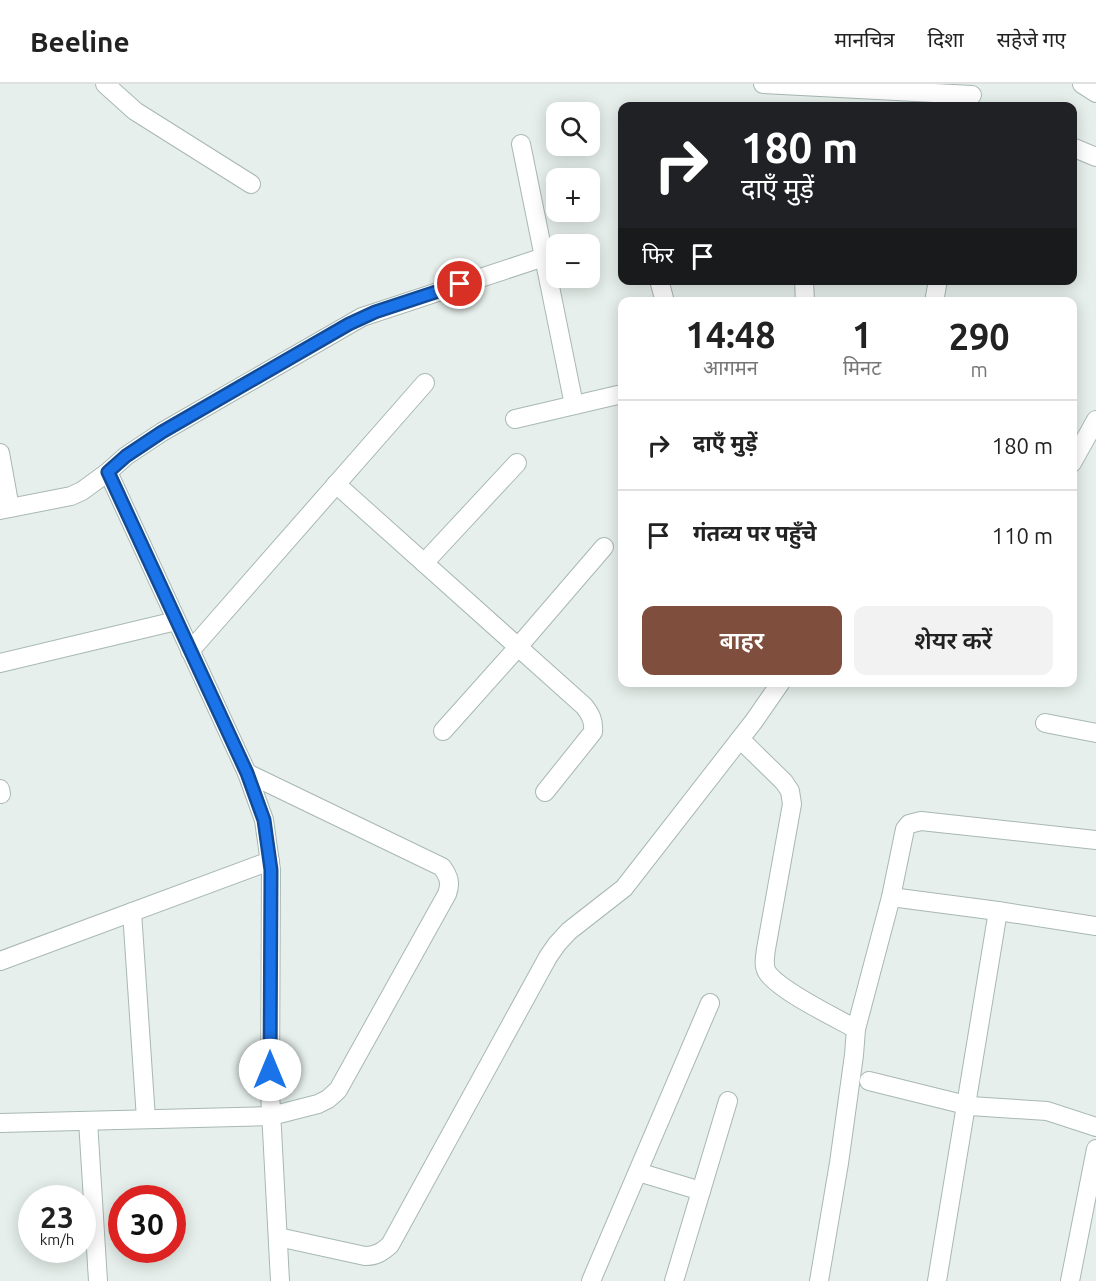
<!DOCTYPE html>
<html lang="hi">
<meta charset="utf-8">
<style>
:root{--surface:#fff;--page:#f2f2f2;--text:#222;--muted:#767676;--line:#e0e0e0;--accent:#804e3d}
body{margin:0;font-family:Ubuntu,"Noto Sans Devanagari",sans-serif;background:var(--page);color:var(--text);height:100vh;display:flex;flex-direction:column;font-size:22px;white-space:nowrap}
*{box-sizing:border-box;margin:0}
p{font-size:20px;color:var(--muted)}
.icon{flex:none;width:33px;height:33px;fill:none;stroke:currentColor;stroke-width:2;stroke-linecap:round;stroke-linejoin:round}
.map{position:relative;flex:1;overflow:hidden}
.drawer{position:absolute;left:618px;top:213px;width:459px;height:390px;display:flex;flex-direction:column;background:var(--surface);border-radius:12px;box-shadow:0 3px 15px #0003}
.drawer>*{flex:none}
.hud{position:absolute;left:618px;top:18px;width:459px;height:183px;border-radius:12px;box-shadow:0 3px 15px #0003;background:#202124;color:#fff;overflow:hidden}
.tools{position:absolute;left:546px;top:18px;display:grid;gap:12px}
.tools a{display:grid;place-items:center;width:54px;height:54px;border-radius:12px;background:var(--surface);box-shadow:0 3px 15px #0003;font-size:30px}
.speed{position:absolute;left:18px;top:1101px;display:flex;gap:12px;font-size:30px;font-weight:700;text-align:center}
.speed>*{display:grid;place-content:center;width:78px;height:78px;border-radius:50%;background:var(--surface);box-shadow:0 3px 15px #0003;line-height:1}
.speed small{font-size:15px;font-weight:400}
.speed .limit{border:9px solid #d22;background:#fff;color:#111}
.pin{position:absolute;display:grid;place-items:center;width:51px;height:51px;color:#fff;margin:-26px;border:3px solid #fff;border-radius:50%;box-shadow:0 2px 6px #0007}
.me{position:absolute;width:66px;margin:-33px;rotate:0deg;stroke-linejoin:round;filter:drop-shadow(0 0 4px #0008)}
.turn{display:flex;align-items:center;gap:21px;height:126px;padding:0 24px;font-size:27px}
.turn .icon{width:78px;height:78px;stroke-width:2.5}
.turn b{display:block;font-size:42px;line-height:51px}
.then{display:flex;align-items:center;height:57px;padding:0 24px;background:#0003;gap:12px;font-size:22px}
.eta{display:flex;justify-content:space-evenly;align-items:center;height:102px;text-align:center}
.eta b{font-size:36px;font-weight:600;line-height:42px}
.action{display:flex;gap:12px;margin-top:auto;padding:12px 24px}
.action a{flex:1;height:69px;border-radius:12px;background:var(--accent);color:#fff;font-size:24px;font-weight:600;line-height:69px;text-align:center}
.action a+a{background:var(--page);color:var(--text)}
ul{padding:0;list-style:none}
li{display:flex;align-items:center;gap:18px;height:90px;padding:0 24px;border-top:2px solid var(--line)}
li div{flex:1}
li b{display:block;font-size:22px}
li em{font-style:normal}
header{display:flex;align-items:center;gap:36px;box-sizing:border-box;height:84px;padding:0 30px;background:var(--surface);border-bottom:2px solid var(--line)}
header strong{font-size:28px}
nav{display:flex;gap:33px;margin-inline-start:auto;font-size:21px}
.map>svg:first-child{display:block}
</style>
<header>
<strong>Beeline</strong>
<nav><a>मानचित्र</a><a>दिशा</a><a>सहेजे गए</a></nav>
</header>
<div class="map">
<svg width="1096" height="1197" viewBox="0 0 1096 1197">
<rect width="100%" height="100%" fill="#e6efeb"/>
<g fill="none" stroke-linecap="round" stroke-linejoin="round">
<defs>
<g id="minor">
<path d="M105,0L135,27L251,100"/>
<path d="M763,0L972,11"/>
<path d="M1082,0L1096,9"/>
<path d="M521,60L574,321"/>
<path d="M1072,63L1096,73"/>
<path d="M659,196L665,218"/>
<path d="M804,196L805,218"/>
<path d="M934,218L938,196"/>
<path d="M515,335L622,310"/>
<path d="M0,369L10,424"/>
<path d="M1072,379L1096,336"/>
<path d="M108,388L247,689L264,736L271,786L270,1008L280,1197"/>
<path d="M336,400L584,622C591,631 594,637 593,648L545,708"/>
<path d="M0,426L71,412L82,407L108,388L126,372L162,348L362,233L544,173"/>
<path d="M424,479L517,379"/>
<path d="M190,567L425,299"/>
<path d="M0,579L176,537"/>
<path d="M1045,639L1096,649"/>
<path d="M443,647L518,563L604,463"/>
<path d="M740,655L784,698L790,707L792,720L766,865C765,873 763,881 767,888C778,906 836,934 856,945"/>
<path d="M0,705L1,710"/>
<path d="M891,813L998,827L1096,842"/>
<path d="M132,828L146,1035"/>
<path d="M0,877L270,777"/>
<path d="M869,997L970,1022L1047,1027L1096,1043"/>
<path d="M88,1037L98,1197"/>
<path d="M0,1039L271,1032L318,1020L328,1015L338,1006L447,810C451,799 449,793 442,783L247,689"/>
<path d="M638,1088L701,1107"/>
<path d="M278,1153L365,1172C376,1172 382,1168 390,1161L548,873L557,860L569,847L624,804L754,637L781,598"/>
<path d="M591,1197L710,919"/>
<path d="M674,1197L728,1017"/>
<path d="M819,1197L839,1079L854,971L856,945L891,813L905,745L909,740L921,737L1096,756"/>
<path d="M937,1197L998,827"/>
<path d="M1070,1197L1096,1065"/>
</g>
</defs>
<!-- minor casing -->
<use href="#minor" stroke="#a8b8b2" stroke-width="20"/>
<!-- minor -->
<use href="#minor" stroke="#fff" stroke-width="18"/>
</g>
<g fill="none" stroke-linecap="round" stroke-linejoin="round">
<defs>
<path id="route" d="M270,986L271,786L264,736L247,689L108,388L126,372L162,348L349,240L375,228L460,200"/>
</defs>
<!-- route casing -->
<use href="#route" stroke="#114b97" stroke-width="15"/>
<!-- route -->
<use href="#route" stroke="#1a73e8" stroke-width="10"/>
</g>
</svg>
<div class="tools">
<a><svg class="icon" aria-label="search" viewBox="0 0 24 24"><circle cx="10" cy="10" r="6"/><path d="M15 15l6 6"/></svg></a>
<a>+</a>
<a>−</a>
</div>
<div class="speed"><div>23<small>km/h</small></div><div class="limit">30</div></div>
<div class="pin" style="left:460px;top:200px;background:#d93025"><svg class="icon" aria-label="arrive" viewBox="0 0 24 24"><path d="M6 21V4h12l-3 4 3 4H6"/></svg></div>
<svg class="me" style="left:270px;top:986px" viewBox="-20 -20 40 40"><circle r="19" fill="#fff"/><path d="M0-13L10 11 0 6-10 11z" fill="#1a73e8"/></svg>
<div class="hud">
<div class="turn"><svg class="icon" aria-label="right" viewBox="0 0 24 24"><path d="M7 20v-9h11M14 6l5 5-5 5"/></svg><div><b>180 m</b>दाएँ मुड़ें</div></div>
<div class="then">फिर<svg class="icon" aria-label="arrive" viewBox="0 0 24 24"><path d="M6 21V4h12l-3 4 3 4H6"/></svg></div>
</div>
<section class="drawer">
<div class="eta">
<div><b>14:48</b><p>आगमन</p></div>
<div><b>1</b><p>मिनट</p></div>
<div><b>290</b><p>m</p></div>
</div>
<ul>
<li><svg class="icon" aria-label="right" viewBox="0 0 24 24"><path d="M7 20v-9h11M14 6l5 5-5 5"/></svg><div><b>दाएँ मुड़ें</b></div><em>180 m</em></li>
<li><svg class="icon" aria-label="arrive" viewBox="0 0 24 24"><path d="M6 21V4h12l-3 4 3 4H6"/></svg><div><b>गंतव्य पर पहुँचे</b></div><em>110 m</em></li>
</ul>
<div class="action"><a>बाहर</a><a>शेयर करें</a></div>
</section>
</div>
